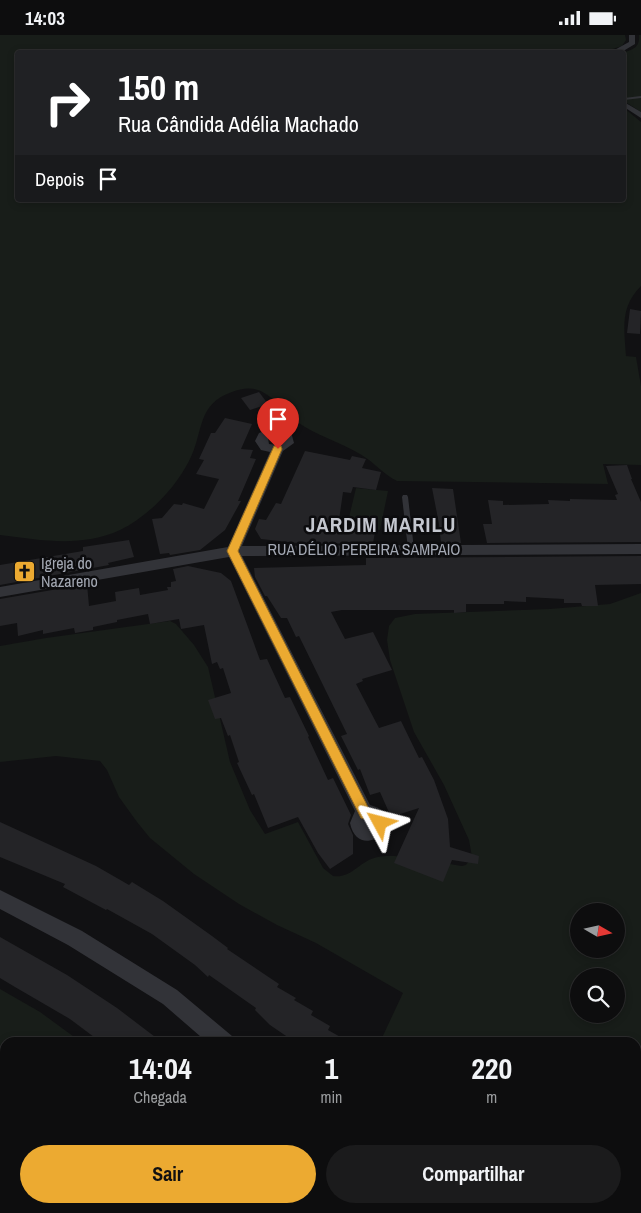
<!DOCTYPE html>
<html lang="pt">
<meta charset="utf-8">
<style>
:root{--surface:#0d0d0e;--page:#1b1b1c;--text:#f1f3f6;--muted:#9a9c9e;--line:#2d2d2e;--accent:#ecaa31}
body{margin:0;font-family:"Archivo Narrow",sans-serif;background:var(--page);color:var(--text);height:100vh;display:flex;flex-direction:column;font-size:19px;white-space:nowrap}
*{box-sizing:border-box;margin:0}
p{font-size:16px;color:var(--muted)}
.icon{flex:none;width:28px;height:28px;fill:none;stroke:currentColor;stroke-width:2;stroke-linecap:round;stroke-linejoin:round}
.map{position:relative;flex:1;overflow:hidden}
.details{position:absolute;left:0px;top:1002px;width:641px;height:176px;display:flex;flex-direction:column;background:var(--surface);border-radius:15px 15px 0 0;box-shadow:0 2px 8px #0003,0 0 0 1px var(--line)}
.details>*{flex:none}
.banner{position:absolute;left:15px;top:15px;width:611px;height:152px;border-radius:5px;box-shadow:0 2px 8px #0003,0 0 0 1px var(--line);background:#202124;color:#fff;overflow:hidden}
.needle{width:32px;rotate:99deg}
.controls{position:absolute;left:570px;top:868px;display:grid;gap:10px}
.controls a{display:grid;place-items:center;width:55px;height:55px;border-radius:50%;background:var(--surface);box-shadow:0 2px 8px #0003,0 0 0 1px var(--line);font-size:25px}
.pin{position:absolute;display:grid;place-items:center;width:42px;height:42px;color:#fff;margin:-51px -21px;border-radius:50% 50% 50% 0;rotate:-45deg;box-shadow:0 0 5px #0007}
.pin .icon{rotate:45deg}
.me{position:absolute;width:55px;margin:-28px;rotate:308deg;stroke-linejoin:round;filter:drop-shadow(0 0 4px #0008)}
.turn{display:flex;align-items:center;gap:18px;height:105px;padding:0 20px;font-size:22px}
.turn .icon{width:65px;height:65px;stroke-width:2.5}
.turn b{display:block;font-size:35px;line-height:42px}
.then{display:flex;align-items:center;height:48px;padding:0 20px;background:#0003;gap:10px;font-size:19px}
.eta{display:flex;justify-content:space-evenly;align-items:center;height:85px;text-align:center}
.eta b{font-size:30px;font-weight:700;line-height:35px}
.cta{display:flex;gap:10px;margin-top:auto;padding:10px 20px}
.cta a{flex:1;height:58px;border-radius:30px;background:var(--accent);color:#111;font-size:20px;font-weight:700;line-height:58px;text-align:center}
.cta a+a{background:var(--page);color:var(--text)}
.status{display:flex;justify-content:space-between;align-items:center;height:35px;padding:0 25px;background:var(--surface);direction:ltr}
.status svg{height:14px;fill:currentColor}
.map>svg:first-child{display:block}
</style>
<div class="status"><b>14:03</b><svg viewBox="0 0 49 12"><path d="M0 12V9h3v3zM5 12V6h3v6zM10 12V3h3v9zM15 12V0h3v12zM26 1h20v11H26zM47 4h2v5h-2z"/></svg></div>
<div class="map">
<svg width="641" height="1178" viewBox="0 0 641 1178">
<rect width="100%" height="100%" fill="#111113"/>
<!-- green -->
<g fill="#181d19" fill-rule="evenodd">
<path d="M0,0H625L626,5L622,11L600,18H18V165H624V73L641,87V251C620,272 624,293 626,321L636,322L641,351V430L603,429L608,449L397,446C383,439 374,427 360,419C340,407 315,400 296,386C283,377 273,360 258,355C250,352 240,354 232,357C196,369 204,398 189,426C175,454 147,482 120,495C81,513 40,505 0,500Z"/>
<path d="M639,0H641V77L624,66L623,18C633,14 640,13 639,0Z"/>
<path d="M356,453L388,456L380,495L347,491Z"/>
<path d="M641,558V1178H493L487,1174H636V1008L380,1007L403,958L316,908L277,890L239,869L194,839L150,803L137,787L119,762L107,735L100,726L56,721L0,727V611L46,603L170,586L176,589L194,610L208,632L230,727L250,775L265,799L298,787L323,833L333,841C352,844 360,825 378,822C399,818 439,828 462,831L466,830L472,822L469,805L444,750L414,697L390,625L387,605L389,591L395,583L415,579L550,574L610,569ZM579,876H616V914H579ZM579,941H616V979H579Z"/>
<path d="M0,954L40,977L81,1007L5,1008V1135L0,1131Z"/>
<path d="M46,1174H279L284,1178H50Z"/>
<path d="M322,1174H403L409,1178H321Z"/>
</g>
<!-- building -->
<g fill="#242427">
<path d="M630,274L641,276L640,299L627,298Z"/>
<path d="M259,357L268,369L250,375L241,363Z"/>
<path d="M225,383L252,389L241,414L253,415L250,423L256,424L238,466H241L225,495L200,515L170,520L169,518L160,519L152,484L162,483L174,469L182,470L183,468L204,474L219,444L196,439L204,425L199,424L211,398H215Z"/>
<path d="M305,416L350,425L352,421L366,424L362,433L381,437L376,455L353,452L351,458L343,457L338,492L375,497L373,508L307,509L261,504L255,494L259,484L266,485L276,468L281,469Z"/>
<path d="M627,430L632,444H631L641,467V507L487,508L483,489H492L488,465L503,466V470L549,469L548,465L570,466V464L617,465L615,460L618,459L606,431Z"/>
<path d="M432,453L453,454L461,508H441L439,489Z"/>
<path d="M129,505L134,522L108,528L109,530L0,550V530L83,516V512Z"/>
<path d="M641,521V549L595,550L598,571H582L581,568H564V564L526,562V567L504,566V569H466V577L454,578V575H342L331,577L345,604L373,597L392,635L362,644L363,646L356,649L379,693L401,686L419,723L422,722L434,745L448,784L450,812L479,821L478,829L452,825L443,847L394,828L419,773L391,782L380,757L370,760L360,734L358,735L341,701L347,699L299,601L296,602L287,583H281L267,561H265L255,542L254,533L366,530V523Z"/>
<path d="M188,531L221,538L231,546L260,625L267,624L285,663L290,662L309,701L308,702L328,745L333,743L351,780L348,789L353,800V819L330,834L318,818L298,782L268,793L254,759L252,760L237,728L239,727L230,700L228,701L221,683L215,684L208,665L231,658L223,633L220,634L217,627L212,629L204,590L181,594L179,584L150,589L148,579L117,585V587L93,592V595L75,598L74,593L43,599V595L18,601L17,588L0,591V564L87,549L89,571L116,566L115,557L139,553L140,560L168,555L167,552H171V547L176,546L173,534Z"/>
<path d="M0,787L96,831L129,850L132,847L163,866L212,901L228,913L227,914L279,949L277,952L296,963L294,965L313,976L311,980L330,991L328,995L351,1008H287L289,1003L270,990L255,975L256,973L209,940L208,942L195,930L152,899L107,874L106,875L63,852L65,849L0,822Z"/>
<path d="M0,902L67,940L117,973L163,1008H102L70,984L15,952L0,943Z"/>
</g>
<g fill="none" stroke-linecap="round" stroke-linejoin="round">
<!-- path -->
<path stroke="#393a3f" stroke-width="4.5" stroke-dasharray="3 5" stroke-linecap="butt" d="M439,1174L445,1178"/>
<!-- service -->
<g fill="#323338" fill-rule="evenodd">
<path d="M641,61V63L624,65V63Z"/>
<path d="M403,460H407L408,462L414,514L411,516L408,514L402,462Z"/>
</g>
<!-- minor -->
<g fill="#323338" fill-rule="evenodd">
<path d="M629,0H635V9L620,18H609L629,7Z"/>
<path d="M624,67L641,77V83L624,72Z"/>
<path d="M275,392L291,397L294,408L283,416L242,511L641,509V519L242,521L370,770C417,782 359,832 350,788L355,776L229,522L0,562V552L228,512L270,417L261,415L255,406L259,398ZM275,400L281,402L282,406L276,410L269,409L268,403Z"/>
<path d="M0,855L82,896L177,955L232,1001L235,1008H208L163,969L68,910L0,874Z"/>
</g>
</g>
<!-- route -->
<path fill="#ecaa31" stroke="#996e20" d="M274,411H281L282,414L238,516L369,774L380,776L387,788L385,792L380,794L375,792L371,785L361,783L227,516Z"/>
<!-- icons -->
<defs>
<symbol id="church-square" viewBox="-11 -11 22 22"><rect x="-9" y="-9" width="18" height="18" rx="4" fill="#ecaa31" stroke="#0c0c0e"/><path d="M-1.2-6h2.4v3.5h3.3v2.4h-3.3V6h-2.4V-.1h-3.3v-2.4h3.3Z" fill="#111"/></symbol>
</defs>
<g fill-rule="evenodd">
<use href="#church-square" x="12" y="524" width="25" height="25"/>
</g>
<g text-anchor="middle" stroke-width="5" stroke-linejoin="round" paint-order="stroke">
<!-- street labels -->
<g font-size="16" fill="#a3a8b3" stroke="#0c0c0e">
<text x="364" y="520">RUA DÉLIO PEREIRA SAMPAIO</text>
</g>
<!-- poi labels -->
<g font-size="16" fill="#a3a8b3" stroke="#0c0c0e" text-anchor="start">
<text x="41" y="534">Igreja do<tspan x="41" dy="18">Nazareno</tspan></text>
</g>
<!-- district labels -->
<g font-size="21" font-weight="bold" letter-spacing="1" fill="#c4c7cf" stroke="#0c0c0e">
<text x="381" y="497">JARDIM MARILU</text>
</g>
</g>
</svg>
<div class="controls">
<a><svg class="needle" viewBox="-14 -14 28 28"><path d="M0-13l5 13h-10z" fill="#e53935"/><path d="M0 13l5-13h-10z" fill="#9a9c9e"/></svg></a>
<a><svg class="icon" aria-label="search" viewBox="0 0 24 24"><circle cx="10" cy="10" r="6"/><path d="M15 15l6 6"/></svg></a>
</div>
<div class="pin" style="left:278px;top:414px;background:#d93025"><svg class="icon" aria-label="arrive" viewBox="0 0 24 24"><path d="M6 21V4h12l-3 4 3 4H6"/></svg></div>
<svg class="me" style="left:380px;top:788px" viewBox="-20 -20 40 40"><path d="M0-17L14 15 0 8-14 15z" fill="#ecaa31" stroke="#fff" stroke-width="4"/></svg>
<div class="banner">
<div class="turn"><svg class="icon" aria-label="right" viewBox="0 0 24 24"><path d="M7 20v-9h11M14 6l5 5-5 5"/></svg><div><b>150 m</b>Rua Cândida Adélia Machado</div></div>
<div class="then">Depois<svg class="icon" aria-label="arrive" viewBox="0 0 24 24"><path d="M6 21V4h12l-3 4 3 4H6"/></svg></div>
</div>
<section class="details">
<div class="eta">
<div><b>14:04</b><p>Chegada</p></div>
<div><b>1</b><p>min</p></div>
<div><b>220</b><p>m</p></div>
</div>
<div class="cta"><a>Sair</a><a>Compartilhar</a></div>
</section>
</div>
